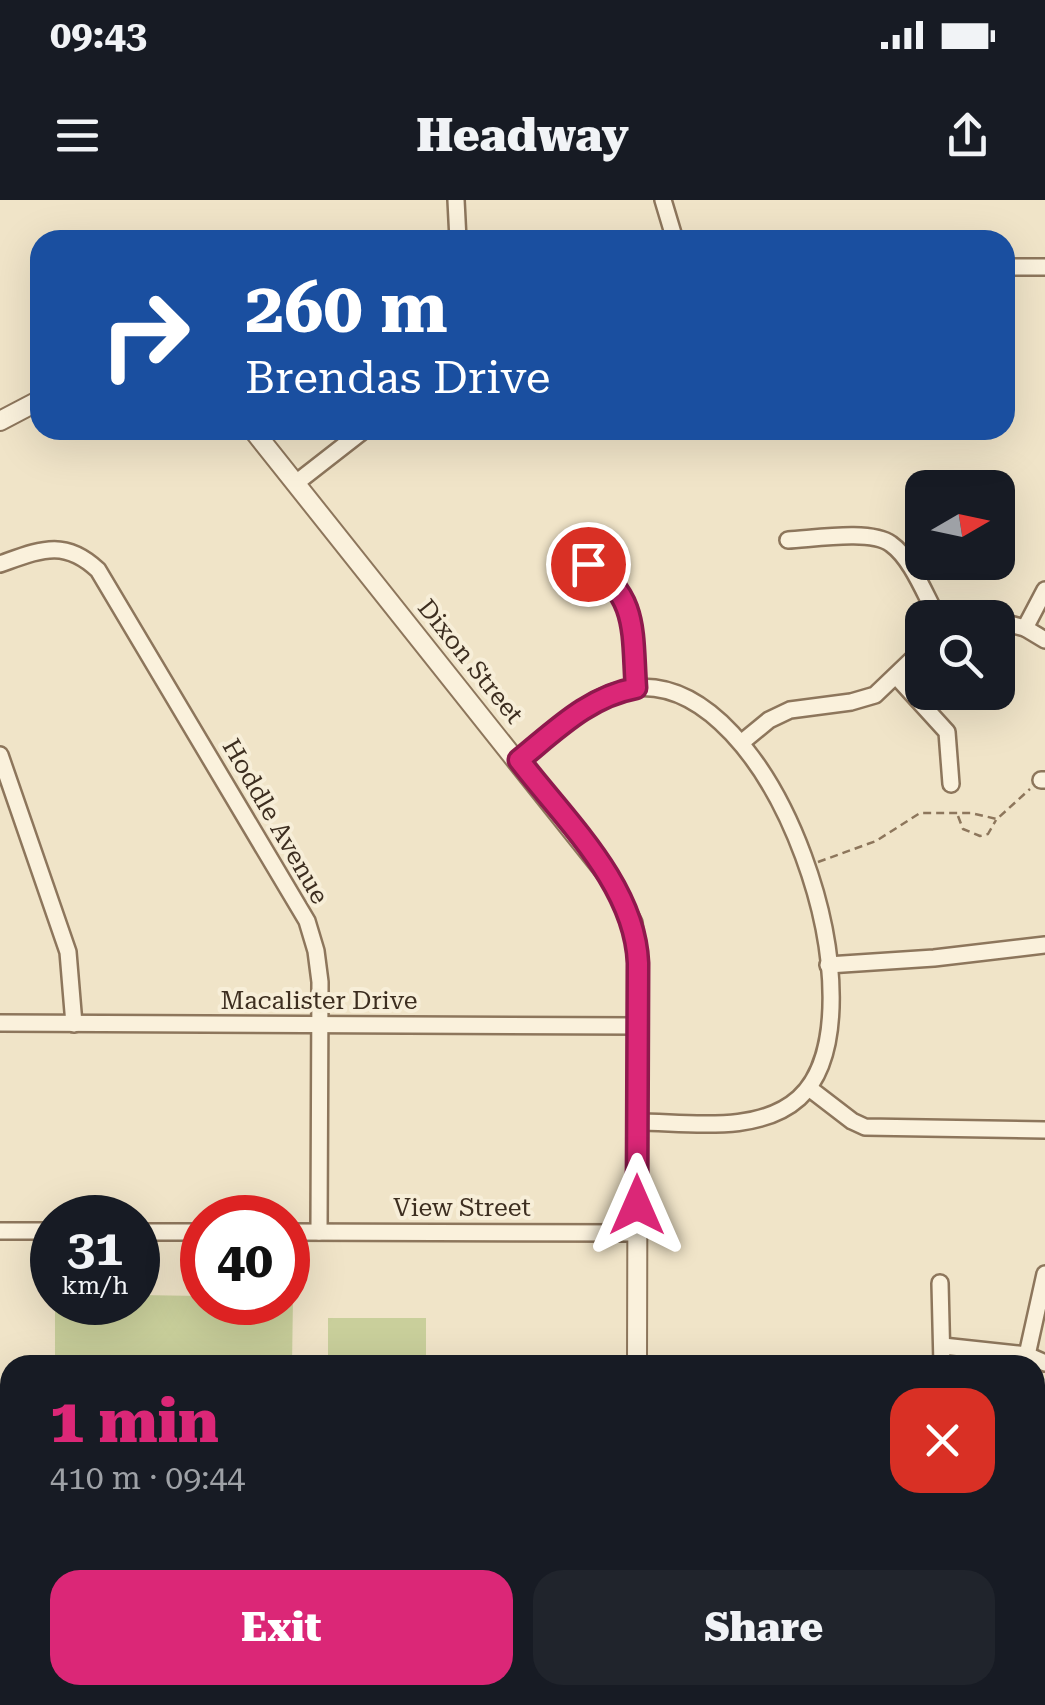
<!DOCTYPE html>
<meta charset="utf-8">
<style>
:root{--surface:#171b24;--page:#20242c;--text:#f1f3f6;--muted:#9ea1a6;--accent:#db2777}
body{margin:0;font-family:"Roboto Serif",serif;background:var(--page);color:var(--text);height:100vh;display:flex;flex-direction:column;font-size:38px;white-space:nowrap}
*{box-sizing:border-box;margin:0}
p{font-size:32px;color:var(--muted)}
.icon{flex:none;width:55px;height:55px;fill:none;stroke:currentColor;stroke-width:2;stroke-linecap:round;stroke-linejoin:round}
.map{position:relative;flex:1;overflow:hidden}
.side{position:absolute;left:0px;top:1155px;width:1045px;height:350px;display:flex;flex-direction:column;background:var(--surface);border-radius:30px 30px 0 0;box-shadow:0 10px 40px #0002}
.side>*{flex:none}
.hud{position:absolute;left:30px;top:30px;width:985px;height:210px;border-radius:30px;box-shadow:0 10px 40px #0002;background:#1a4fa0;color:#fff;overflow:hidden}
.needle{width:65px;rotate:81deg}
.tools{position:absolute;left:905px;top:270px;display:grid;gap:20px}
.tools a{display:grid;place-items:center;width:110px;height:110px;border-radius:20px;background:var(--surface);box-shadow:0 10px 40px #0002;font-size:50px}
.speed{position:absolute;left:30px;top:995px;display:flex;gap:20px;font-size:50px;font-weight:700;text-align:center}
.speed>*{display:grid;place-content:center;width:130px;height:130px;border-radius:50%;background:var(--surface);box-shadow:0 10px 40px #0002;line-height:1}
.speed small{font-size:25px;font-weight:400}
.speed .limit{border:15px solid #d22;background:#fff;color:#111}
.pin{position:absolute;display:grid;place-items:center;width:85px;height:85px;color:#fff;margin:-42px;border:5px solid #fff;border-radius:50%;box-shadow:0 2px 10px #0007}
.me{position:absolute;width:110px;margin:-55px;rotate:0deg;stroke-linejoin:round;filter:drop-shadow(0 0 8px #0008)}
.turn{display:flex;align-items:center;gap:35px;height:210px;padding:0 50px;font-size:45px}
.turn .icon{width:130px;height:130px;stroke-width:2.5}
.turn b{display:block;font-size:70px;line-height:85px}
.round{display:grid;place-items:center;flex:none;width:105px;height:105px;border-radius:30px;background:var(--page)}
.overview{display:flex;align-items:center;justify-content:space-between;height:170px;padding:0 50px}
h1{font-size:60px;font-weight:800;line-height:75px;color:var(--accent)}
.action{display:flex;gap:20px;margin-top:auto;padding:20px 50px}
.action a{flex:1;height:115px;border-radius:30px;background:var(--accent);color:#fff;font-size:40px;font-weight:800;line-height:115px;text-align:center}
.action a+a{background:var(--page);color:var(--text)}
.status{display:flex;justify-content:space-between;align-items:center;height:70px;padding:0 50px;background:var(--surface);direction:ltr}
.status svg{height:28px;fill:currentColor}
header{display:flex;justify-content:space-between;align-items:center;height:130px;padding:0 50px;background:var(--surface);font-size:45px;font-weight:800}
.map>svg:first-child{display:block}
</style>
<div class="status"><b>09:43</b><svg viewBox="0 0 49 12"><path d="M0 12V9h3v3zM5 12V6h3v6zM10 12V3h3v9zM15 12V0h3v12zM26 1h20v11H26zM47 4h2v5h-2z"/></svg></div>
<header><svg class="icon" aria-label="menu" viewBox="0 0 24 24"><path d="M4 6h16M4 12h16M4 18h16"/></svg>Headway<svg class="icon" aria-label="share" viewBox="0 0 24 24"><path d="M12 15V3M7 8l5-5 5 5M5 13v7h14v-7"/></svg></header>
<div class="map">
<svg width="1045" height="1505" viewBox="0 0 1045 1505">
<rect width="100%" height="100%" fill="#f0e4c8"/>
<!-- garden -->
<g fill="#c9cf9b">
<path d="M138,1095L202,1096V1102H288V1097H293L292,1165H55V1103L138,1102Z"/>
<rect x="328" y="1118" width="98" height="47"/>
</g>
<!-- building -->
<path fill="#cf9f7d" stroke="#8d5f41" stroke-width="2.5" d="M296,1495H326V1505H297Z"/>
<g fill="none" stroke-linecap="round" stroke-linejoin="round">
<defs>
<g id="minor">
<path d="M456,0L458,40"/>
<path d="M663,0L675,40"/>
<path d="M1005,67H1045"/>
<path d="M296,283L364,230"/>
<path d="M788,340C812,339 871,329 891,344C912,359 925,395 938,418"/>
<path d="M0,364C40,350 64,338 98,370L307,721L316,751L320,782L319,1032"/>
<path d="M588,364C638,395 633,434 635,487"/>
<path d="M998,421L1025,428L1045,440"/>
<path d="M1025,428L1045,390"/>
<path d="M896,476L947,532L951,584"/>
<path d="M741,543L769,520L790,510L851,502L875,495L922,450"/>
<path d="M0,555L68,752L74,824"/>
<path d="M519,561C553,533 588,493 633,488C776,471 889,816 799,898C758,935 687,922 637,922"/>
<path d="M1041,580H1045"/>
<path d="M828,765L934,758L1045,745"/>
<path d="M0,823L638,826"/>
<path d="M809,888L852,921L865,927L1045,930"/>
<path d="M0,1031H52"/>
<path d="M138,1032H202"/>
<path d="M288,1032L637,1033"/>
<path d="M940,1083L942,1165"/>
<path d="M943,1146L1027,1155L1045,1163"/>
<path d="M1027,1155L1045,1074"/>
<path d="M1035,1318L1043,1304L1045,1287"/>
</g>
<g id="tertiary">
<path d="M0,221L40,200"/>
<path d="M253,230L611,680L633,723L638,763L637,1165"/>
<path d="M637,1505V1495"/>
</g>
</defs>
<!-- minor casing -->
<use href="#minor" stroke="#8d765c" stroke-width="20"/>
<!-- tertiary casing -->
<use href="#tertiary" stroke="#8d765c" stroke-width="22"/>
<!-- path -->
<g stroke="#8d765c" stroke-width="2.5" stroke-dasharray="8 5" stroke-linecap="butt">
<path d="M958,616L963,629L980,636L988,634L996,620"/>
<path d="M818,662L876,641L920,613H971L997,619L1030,589"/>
<path d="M384,1495L387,1505"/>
<path d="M620,1505V1495"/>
</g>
<!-- minor -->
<use href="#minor" stroke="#faf1dc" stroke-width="15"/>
<!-- tertiary -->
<use href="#tertiary" stroke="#faf1dc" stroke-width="18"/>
</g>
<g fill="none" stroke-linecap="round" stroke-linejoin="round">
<defs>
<path id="route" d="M588,364C639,395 632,434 636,488C588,497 556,530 519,560C565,620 635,685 638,763L637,1005"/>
</defs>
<!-- route casing -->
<use href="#route" stroke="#8e194d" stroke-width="25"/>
<!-- route -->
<use href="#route" stroke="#db2777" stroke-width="18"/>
</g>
<g text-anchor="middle" stroke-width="8" stroke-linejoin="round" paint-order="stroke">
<!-- street labels -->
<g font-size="25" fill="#3d2e20" stroke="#f7eed8">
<text transform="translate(471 461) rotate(51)" y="9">Dixon Street</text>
<text transform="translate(276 621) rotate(60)" y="9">Hoddle Avenue</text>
<text x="319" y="809">Macalister Drive</text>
<text x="462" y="1016">View Street</text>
</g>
</g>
</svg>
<div class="tools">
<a><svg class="needle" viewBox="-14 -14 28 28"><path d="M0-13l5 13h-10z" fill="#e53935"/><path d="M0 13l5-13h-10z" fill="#9ea1a6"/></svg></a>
<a><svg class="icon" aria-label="search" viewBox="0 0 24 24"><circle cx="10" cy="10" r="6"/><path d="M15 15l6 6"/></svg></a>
</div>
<div class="speed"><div>31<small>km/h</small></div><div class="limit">40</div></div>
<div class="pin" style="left:588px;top:364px;background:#d93025"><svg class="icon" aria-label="arrive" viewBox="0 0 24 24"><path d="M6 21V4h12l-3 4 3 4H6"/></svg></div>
<svg class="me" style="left:637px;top:1005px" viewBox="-20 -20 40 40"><path d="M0-17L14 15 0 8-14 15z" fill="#db2777" stroke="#fff" stroke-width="4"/></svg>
<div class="hud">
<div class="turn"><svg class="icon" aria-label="right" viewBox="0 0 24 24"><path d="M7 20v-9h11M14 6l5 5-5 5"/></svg><div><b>260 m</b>Brendas Drive</div></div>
</div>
<section class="side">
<div class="overview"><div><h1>1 min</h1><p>410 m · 09:44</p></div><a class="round" style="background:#d93025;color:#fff"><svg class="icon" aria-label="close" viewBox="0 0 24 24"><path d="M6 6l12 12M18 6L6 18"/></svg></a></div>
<div class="action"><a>Exit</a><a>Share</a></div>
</section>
</div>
